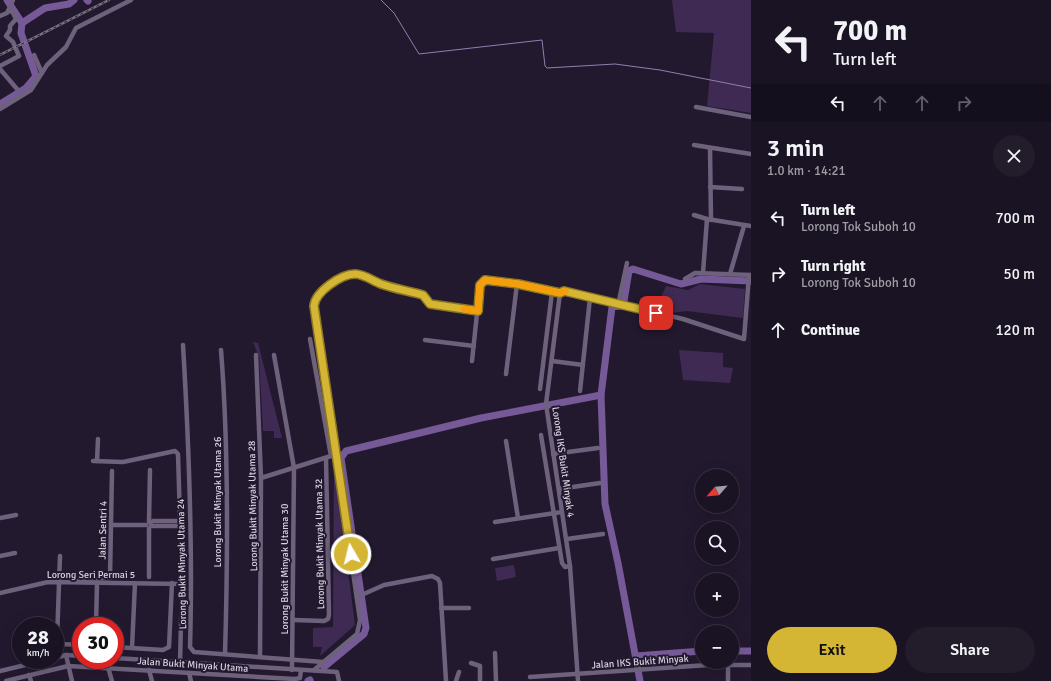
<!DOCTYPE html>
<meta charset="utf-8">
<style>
:root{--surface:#1a1323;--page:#231c2b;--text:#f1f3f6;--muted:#9f9ea6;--line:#383241;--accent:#d5b534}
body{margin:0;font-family:Signika,sans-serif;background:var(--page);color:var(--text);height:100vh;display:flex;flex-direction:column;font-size:15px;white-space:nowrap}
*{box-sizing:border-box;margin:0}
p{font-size:13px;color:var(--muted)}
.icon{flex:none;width:22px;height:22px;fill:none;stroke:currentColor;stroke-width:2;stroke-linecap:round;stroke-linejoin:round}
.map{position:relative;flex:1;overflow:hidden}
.panel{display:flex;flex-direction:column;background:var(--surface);width:300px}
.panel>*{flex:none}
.hud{background:#1a1323;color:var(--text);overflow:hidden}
.needle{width:26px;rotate:243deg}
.controls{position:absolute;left:695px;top:469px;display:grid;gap:8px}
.controls a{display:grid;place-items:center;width:44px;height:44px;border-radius:50%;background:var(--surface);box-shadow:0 4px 16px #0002,0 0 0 1px var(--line);font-size:20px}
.speed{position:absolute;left:12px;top:617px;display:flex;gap:8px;font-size:20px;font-weight:700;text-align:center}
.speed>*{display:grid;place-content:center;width:52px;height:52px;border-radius:50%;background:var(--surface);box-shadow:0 4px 16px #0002,0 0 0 1px var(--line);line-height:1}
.speed small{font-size:10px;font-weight:400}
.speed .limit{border:6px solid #d22;background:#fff;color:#111}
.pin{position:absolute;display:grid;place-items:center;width:34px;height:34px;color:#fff;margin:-17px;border-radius:8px;box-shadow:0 2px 6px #0006}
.me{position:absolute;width:44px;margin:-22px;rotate:352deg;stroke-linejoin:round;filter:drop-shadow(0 0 3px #0008)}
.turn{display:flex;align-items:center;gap:14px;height:84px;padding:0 16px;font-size:18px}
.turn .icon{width:52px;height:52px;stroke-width:2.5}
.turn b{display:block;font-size:28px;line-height:34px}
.lanes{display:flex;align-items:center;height:38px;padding:0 16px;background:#0003;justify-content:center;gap:20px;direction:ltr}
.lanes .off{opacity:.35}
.round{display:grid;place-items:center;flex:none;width:42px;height:42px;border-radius:21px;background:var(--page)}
.head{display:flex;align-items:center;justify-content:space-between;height:68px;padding:0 16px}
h1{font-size:24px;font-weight:600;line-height:30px}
.cta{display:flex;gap:8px;margin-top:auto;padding:8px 16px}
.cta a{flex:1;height:46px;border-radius:24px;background:var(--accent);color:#111;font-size:16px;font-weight:600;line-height:46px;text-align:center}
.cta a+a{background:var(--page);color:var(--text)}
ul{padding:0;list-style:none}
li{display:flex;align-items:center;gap:12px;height:56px;padding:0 16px}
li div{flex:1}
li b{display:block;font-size:15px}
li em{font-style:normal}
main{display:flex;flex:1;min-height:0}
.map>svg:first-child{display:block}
</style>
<main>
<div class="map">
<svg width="751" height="681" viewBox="0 0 751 681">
<rect width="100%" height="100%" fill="#23192f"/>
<!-- green -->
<g fill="#3e2a53">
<path d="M672,0H751V113L707,106L714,33L676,32Z"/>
<path d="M700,284L745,289L743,318L687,311L671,313L656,308L666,286L688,290Z"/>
<path d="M253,342L258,343L282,438H274V431H263L259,357Z"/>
<path d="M679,350L723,353V367L733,368L730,383L683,380Z"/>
<path d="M334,461L355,625L320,656L322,647H313V628L333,627Z"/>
<path d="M514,565L516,577L497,581L495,568Z"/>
</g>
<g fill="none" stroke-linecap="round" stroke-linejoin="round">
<!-- stream -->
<path stroke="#947eae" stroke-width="1" d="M381,0L394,13L419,54L542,40L545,66L547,68L615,64L660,70L751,88"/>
<!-- river -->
<g stroke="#765a98" stroke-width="7">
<path d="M7,0L22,23"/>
<path d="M87,0L88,1"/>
<path d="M0,104L26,88L36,76L21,33L22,23L45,8L69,4L74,0"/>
<path d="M732,651H751"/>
<path d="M636,656L702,651"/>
<path d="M324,667L364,634L366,628L341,458L346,451L481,418L601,395"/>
<path d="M308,681L310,680"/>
<path d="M640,681L618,563L605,504L601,395L612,307L620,306L624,301L629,271L633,269L681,284L701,279L751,281"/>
</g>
<!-- minor -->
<g stroke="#6d617c" stroke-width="4.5">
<path d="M0,16L7,13L13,0"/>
<path d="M34,55L42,73"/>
<path d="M0,66L19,56L13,42L6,36L10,30V26L16,19L13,13L9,10"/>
<path d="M0,69L17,89"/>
<path d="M696,107L751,117"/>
<path d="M0,109L31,90L47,65L66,47L76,28L131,0"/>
<path d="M694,145L751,154"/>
<path d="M710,148L711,220"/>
<path d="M710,187L742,189"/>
<path d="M694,215L707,219L751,226"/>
<path d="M703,273L707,219"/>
<path d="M730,274L744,226"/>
<path d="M685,279L695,273L751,275"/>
<path d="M618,305L627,263"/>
<path d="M425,340L474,346"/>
<path d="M183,345C189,446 193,547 190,647L194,652L323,662"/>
<path d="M221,350C229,451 228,553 225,654"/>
<path d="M256,355L261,478L260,657"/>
<path d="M274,355L294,468L292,670"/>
<path d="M472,361L480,285L483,281L517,284L560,293"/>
<path d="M552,361L583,365"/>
<path d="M506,374L517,284"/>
<path d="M540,389L552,292"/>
<path d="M580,391L590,298"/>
<path d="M541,435L562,563L565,567L570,566"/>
<path d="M506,441L518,518"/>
<path d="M553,454L598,448"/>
<path d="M93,461L123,462L175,451L178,454L182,584L180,662"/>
<path d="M97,461L98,439"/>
<path d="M261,478L331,456L310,339"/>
<path d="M559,489L600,483"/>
<path d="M0,518L16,515"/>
<path d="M149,522L150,470"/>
<path d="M495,522L562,512"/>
<path d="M150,523L153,521H179"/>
<path d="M111,525H146"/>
<path d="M151,526H179"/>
<path d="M567,539L603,534"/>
<path d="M0,556L15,553"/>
<path d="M60,556L57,640L61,644L81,645"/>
<path d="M493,559L559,548"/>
<path d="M149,577V528"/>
<path d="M75,579L110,578L112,471"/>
<path d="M0,593L48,582L182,584"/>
<path d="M357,597L384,585L432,576L438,579L440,583L446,681"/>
<path d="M441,608H469"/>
<path d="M294,620L324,621L328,619L329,615L326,458"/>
<path d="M96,626L97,583"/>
<path d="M115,647L163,650L169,647L172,583"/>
<path d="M132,648L135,583"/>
<path d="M495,653L496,681"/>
<path d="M66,655L72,681"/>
<path d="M55,658L66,655L81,656"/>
<path d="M115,658L337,672L339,681"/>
<path d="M471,663L480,666V681"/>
<path d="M108,667L112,681"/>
<path d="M149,670L152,681"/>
<path d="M314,670L357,634L360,620L314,306C316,292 341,274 355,274C364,274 373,281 381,284C395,289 410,291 423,295L430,304L477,311"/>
<path d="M0,671L46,660"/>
<path d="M189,673L191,681"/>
<path d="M29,675L31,681"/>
<path d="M530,677L708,665H751"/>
<path d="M6,681L68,666L295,679L300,678L301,670"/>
<path d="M456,681L459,672"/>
<path d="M578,681L570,566L546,404L560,293L564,291L683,319L744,339L749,275"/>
<path d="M728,681V665"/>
</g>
<defs>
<path id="rail" d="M0,55L109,0"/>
</defs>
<!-- rail casing -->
<use href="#rail" stroke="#7a7285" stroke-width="2.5"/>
<!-- rail -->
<use href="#rail" stroke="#23192f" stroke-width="1" stroke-dasharray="3" stroke-linecap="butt"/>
</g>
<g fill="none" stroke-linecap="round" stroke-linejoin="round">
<defs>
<path id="route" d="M351,554L314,306C315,292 341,274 355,274C364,274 373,281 381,284C395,289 409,291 423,295L430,304L478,311L480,285L485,280L518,284L560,293L564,291L656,313"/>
</defs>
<!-- route casing -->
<use href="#route" stroke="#8a7622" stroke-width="10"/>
<!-- route -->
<use href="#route" stroke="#d5b534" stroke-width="7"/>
<!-- slow -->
<path stroke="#f59e0b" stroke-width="7" d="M464,309L478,311L480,285L485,280L518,284L560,293L565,291"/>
</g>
<g text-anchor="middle" stroke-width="4" stroke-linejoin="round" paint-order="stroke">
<!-- street labels -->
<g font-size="10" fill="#d9d2e2" stroke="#23192f">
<text transform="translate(564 462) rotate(82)" y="4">Lorong IKS Bukit Minyak 4</text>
<text transform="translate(217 502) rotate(-90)" y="4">Lorong Bukit Minyak Utama 26</text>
<text transform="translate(252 506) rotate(-91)" y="4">Lorong Bukit Minyak Utama 28</text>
<text transform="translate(102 530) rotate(-89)" y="4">Jalan Sentri 4</text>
<text transform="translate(319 544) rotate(-91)" y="4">Lorong Bukit Minyak Utama 32</text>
<text transform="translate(181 564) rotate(-91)" y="4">Lorong Bukit Minyak Utama 24</text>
<text transform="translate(284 569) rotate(-90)" y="4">Lorong Bukit Minyak Utama 30</text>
<text x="91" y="578">Lorong Seri Permai 5</text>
<text transform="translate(640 661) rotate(-4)" y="4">Jalan IKS Bukit Minyak</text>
<text transform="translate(193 664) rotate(4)" y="4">Jalan Bukit Minyak Utama</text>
</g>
</g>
</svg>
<div class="controls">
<a><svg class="needle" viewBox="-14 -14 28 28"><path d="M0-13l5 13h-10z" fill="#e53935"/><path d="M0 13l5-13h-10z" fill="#9f9ea6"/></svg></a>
<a><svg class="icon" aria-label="search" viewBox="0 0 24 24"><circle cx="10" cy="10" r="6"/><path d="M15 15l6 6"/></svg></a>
<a>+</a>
<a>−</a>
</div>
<div class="speed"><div>28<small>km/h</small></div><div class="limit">30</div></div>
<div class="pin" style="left:656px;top:313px;background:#d93025"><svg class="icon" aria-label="arrive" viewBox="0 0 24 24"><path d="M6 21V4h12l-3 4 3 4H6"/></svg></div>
<svg class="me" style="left:351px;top:554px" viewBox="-20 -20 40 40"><circle r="17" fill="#d5b534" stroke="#fff" stroke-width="3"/><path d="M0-11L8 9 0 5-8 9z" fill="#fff"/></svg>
</div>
<section class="panel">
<div class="hud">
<div class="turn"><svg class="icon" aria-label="left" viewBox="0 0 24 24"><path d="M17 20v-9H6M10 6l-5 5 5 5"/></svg><div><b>700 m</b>Turn left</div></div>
<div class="lanes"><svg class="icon" aria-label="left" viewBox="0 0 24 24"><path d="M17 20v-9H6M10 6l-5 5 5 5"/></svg><svg class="icon off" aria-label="ahead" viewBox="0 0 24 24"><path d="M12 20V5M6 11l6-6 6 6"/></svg><svg class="icon off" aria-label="ahead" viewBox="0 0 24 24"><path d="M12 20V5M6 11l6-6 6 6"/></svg><svg class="icon off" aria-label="right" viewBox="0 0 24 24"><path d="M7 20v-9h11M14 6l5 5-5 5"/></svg></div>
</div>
<div class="head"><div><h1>3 min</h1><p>1.0 km · 14:21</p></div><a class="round"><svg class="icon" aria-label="close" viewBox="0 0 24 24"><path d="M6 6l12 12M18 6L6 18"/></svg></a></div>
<ul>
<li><svg class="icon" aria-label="left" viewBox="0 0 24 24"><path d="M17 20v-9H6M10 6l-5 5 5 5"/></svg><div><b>Turn left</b><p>Lorong Tok Suboh 10</p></div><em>700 m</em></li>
<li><svg class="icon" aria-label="right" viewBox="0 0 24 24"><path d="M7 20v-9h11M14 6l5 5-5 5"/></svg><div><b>Turn right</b><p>Lorong Tok Suboh 10</p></div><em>50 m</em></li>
<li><svg class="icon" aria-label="ahead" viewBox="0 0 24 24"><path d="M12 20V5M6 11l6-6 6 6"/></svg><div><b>Continue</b></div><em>120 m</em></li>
</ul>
<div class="cta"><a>Exit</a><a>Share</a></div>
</section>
</main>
